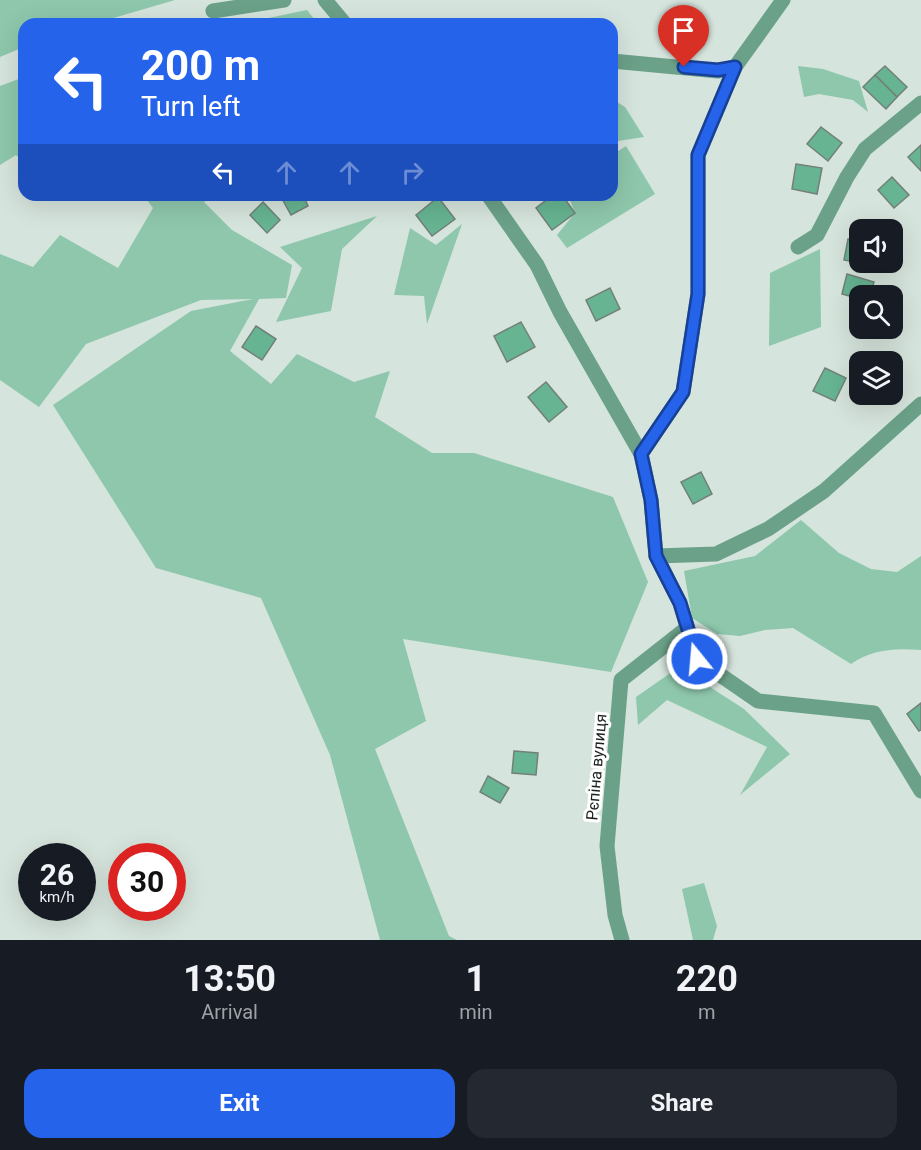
<!DOCTYPE html>
<meta charset="utf-8">
<style>
:root{--surface:#171b24;--page:#242831;--text:#f1f3f6;--muted:#9ea1a6;--accent:#2563eb}
body{margin:0;font-family:Roboto,sans-serif;background:var(--page);color:var(--text);height:100vh;display:flex;flex-direction:column;font-size:22px;white-space:nowrap}
*{box-sizing:border-box;margin:0}
p{font-size:20px;color:var(--muted)}
.icon{flex:none;width:33px;height:33px;fill:none;stroke:currentColor;stroke-width:2;stroke-linecap:round;stroke-linejoin:round}
.map{position:relative;height:940px;overflow:hidden}
.side{display:flex;flex-direction:column;background:var(--surface);flex:1}
.side>*{flex:none}
.banner{position:absolute;left:18px;top:18px;width:600px;height:183px;border-radius:18px;box-shadow:0 6px 24px #0002;background:#2563eb;color:#fff;overflow:hidden}
.tools{position:absolute;left:849px;top:219px;display:grid;gap:12px}
.tools a{display:grid;place-items:center;width:54px;height:54px;border-radius:12px;background:var(--surface);box-shadow:0 6px 24px #0002;font-size:30px}
.speed{position:absolute;left:18px;top:843px;display:flex;gap:12px;font-size:30px;font-weight:700;text-align:center}
.speed>*{display:grid;place-content:center;width:78px;height:78px;border-radius:50%;background:var(--surface);box-shadow:0 6px 24px #0002;line-height:1}
.speed small{font-size:15px;font-weight:400}
.speed .limit{border:9px solid #d22;background:#fff;color:#111}
.pin{position:absolute;display:grid;place-items:center;width:51px;height:51px;color:#fff;margin:-62px -26px;border-radius:50% 50% 50% 0;rotate:-45deg;box-shadow:0 0 6px #0007}
.pin .icon{rotate:45deg}
.me{position:absolute;width:66px;margin:-33px;rotate:343deg;stroke-linejoin:round;filter:drop-shadow(0 0 4px #0008)}
.turn{display:flex;align-items:center;gap:21px;height:126px;padding:0 24px;font-size:27px}
.turn .icon{width:78px;height:78px;stroke-width:2.5}
.turn b{display:block;font-size:42px;line-height:51px}
.lanes{display:flex;align-items:center;height:57px;padding:0 24px;background:#0003;justify-content:center;gap:30px;direction:ltr}
.lanes .off{opacity:.35}
.eta{display:flex;justify-content:space-evenly;align-items:center;height:102px;text-align:center}
.eta b{font-size:36px;font-weight:700;line-height:42px}
.button{display:flex;gap:12px;margin-top:auto;padding:12px 24px}
.button a{flex:1;height:69px;border-radius:18px;background:var(--accent);color:#fff;font-size:24px;font-weight:700;line-height:69px;text-align:center}
.button a+a{background:var(--page);color:var(--text)}
.map>svg:first-child{display:block}
</style>
<div class="map">
<svg width="921" height="940" viewBox="0 0 921 940">
<rect width="100%" height="100%" fill="#d5e4dc"/>
<!-- green -->
<g fill="#8ec7ac">
<path d="M0,0H175L93,24H24V47L0,57Z"/>
<path d="M307,10L318,24H239Z"/>
<path d="M798,66L823,69L859,81L868,112L853,100L819,94L804,97Z"/>
<path d="M24,77V162L16,155L0,165V86Z"/>
<path d="M612,99L625,107L644,137L618,141C613,126 612,113 612,99Z"/>
<path d="M626,146L655,194L567,248L557,235L575,213L568,195H612V155Z"/>
<path d="M143,195H214L204,202L232,230L292,265L286,298L259,299L230,351L271,384L297,354L354,382L390,371L375,417L432,453H474L613,497L648,582L611,672L403,639L426,721L375,749L449,936L457,940H380L330,755L261,598L156,568L53,405L191,311L253,299L201,300L86,344L39,407L0,380V254L33,267L60,235L118,268L153,208Z"/>
<path d="M377,216L342,249L331,311L276,322L302,268L280,247Z"/>
<path d="M462,224L427,324L424,296L394,295L410,228L436,245Z"/>
<path d="M820,249L821,327L769,346L770,273Z"/>
<path d="M801,520L839,553L871,569L897,572L921,556V650C895,648 873,649 851,664L793,628L765,630L740,636L717,634L692,618L684,571L755,556Z"/>
<path d="M679,667L744,709L790,754L740,795L767,747L667,700L638,725L636,697Z"/>
<path d="M704,883L717,926L713,940H693L682,889Z"/>
</g>
<!-- building -->
<g fill="#66b491" stroke="#73807a" stroke-width="1.5">
<path d="M885,66L907,87L897,97L875,75Z"/>
<path d="M875,75L897,97L886,109L863,87Z"/>
<path d="M821,127L842,143L828,161L807,144Z"/>
<path d="M921,145V171L908,157Z"/>
<path d="M796,164L822,168L817,194L792,189Z"/>
<path d="M892,177L909,195L894,208L878,190Z"/>
<path d="M280,195H303L308,206L291,215Z"/>
<path d="M553,195H562L575,213L552,230L536,208Z"/>
<path d="M438,197L455,219L432,236L416,215Z"/>
<path d="M263,202L280,220L267,233L250,215Z"/>
<path d="M848,239L860,241V262H871V265L844,260Z"/>
<path d="M847,274L874,282L870,296H860V299L842,294Z"/>
<path d="M610,288L620,309L596,321L586,300Z"/>
<path d="M521,322L535,347L507,362L494,336Z"/>
<path d="M256,326L276,339L262,360L242,347Z"/>
<path d="M825,368L846,378L835,401L813,391Z"/>
<path d="M546,382L567,407L549,422L528,397Z"/>
<path d="M701,472L712,494L693,504L681,482Z"/>
<path d="M921,703V730L919,731L907,714Z"/>
<path d="M514,751L538,753L536,775L512,773Z"/>
<path d="M488,776L509,788L500,803L480,792Z"/>
</g>
<g fill="none" stroke-linecap="round" stroke-linejoin="round">
<!-- minor -->
<g stroke="#6ba188" stroke-width="15">
<path d="M325,0L345,24"/>
<path d="M213,11L284,0"/>
<path d="M612,61L718,71L735,67"/>
<path d="M488,195L537,265L560,312L641,454L651,500L656,556L680,603L697,659L758,701L874,713L921,791"/>
<path d="M798,247L817,235L847,177L865,149L921,103"/>
<path d="M641,454L683,392L698,294V155L735,67L783,0"/>
<path d="M656,556L716,554L768,529L824,491L921,404"/>
<path d="M622,940L615,915L607,846L621,680L687,628"/>
</g>
</g>
<g fill="none" stroke-linecap="round" stroke-linejoin="round">
<defs>
<path id="route" d="M684,67L718,70L735,67L698,155V294L683,392L641,454L651,500L656,556L680,603L697,659"/>
</defs>
<!-- route casing -->
<use href="#route" stroke="#184099" stroke-width="15"/>
<!-- route -->
<use href="#route" stroke="#2563eb" stroke-width="10"/>
</g>
<g text-anchor="middle" stroke-width="6" stroke-linejoin="round" paint-order="stroke">
<!-- street labels -->
<g font-size="16" fill="#1b211e" stroke="#fff">
<text transform="translate(596 767) rotate(-85)" y="6">Рєпіна вулиця</text>
</g>
</g>
</svg>
<div class="tools">
<a><svg class="icon" aria-label="sound" viewBox="0 0 24 24"><path d="M4 9h4l5-4v14l-5-4H4zM17 9q2 3 0 6"/></svg></a>
<a><svg class="icon" aria-label="search" viewBox="0 0 24 24"><circle cx="10" cy="10" r="6"/><path d="M15 15l6 6"/></svg></a>
<a><svg class="icon" aria-label="layers" viewBox="0 0 24 24"><path d="M12 4l9 5-9 5-9-5zM3 14l9 5 9-5"/></svg></a>
</div>
<div class="speed"><div>26<small>km/h</small></div><div class="limit">30</div></div>
<div class="pin" style="left:684px;top:67px;background:#d93025"><svg class="icon" aria-label="arrive" viewBox="0 0 24 24"><path d="M6 21V4h12l-3 4 3 4H6"/></svg></div>
<svg class="me" style="left:697px;top:659px" viewBox="-20 -20 40 40"><circle r="17" fill="#2563eb" stroke="#fff" stroke-width="3"/><path d="M0-11L8 9 0 5-8 9z" fill="#fff"/></svg>
<div class="banner">
<div class="turn"><svg class="icon" aria-label="left" viewBox="0 0 24 24"><path d="M17 20v-9H6M10 6l-5 5 5 5"/></svg><div><b>200 m</b>Turn left</div></div>
<div class="lanes"><svg class="icon" aria-label="left" viewBox="0 0 24 24"><path d="M17 20v-9H6M10 6l-5 5 5 5"/></svg><svg class="icon off" aria-label="ahead" viewBox="0 0 24 24"><path d="M12 20V5M6 11l6-6 6 6"/></svg><svg class="icon off" aria-label="ahead" viewBox="0 0 24 24"><path d="M12 20V5M6 11l6-6 6 6"/></svg><svg class="icon off" aria-label="right" viewBox="0 0 24 24"><path d="M7 20v-9h11M14 6l5 5-5 5"/></svg></div>
</div>
</div>
<section class="side">
<div class="eta">
<div><b>13:50</b><p>Arrival</p></div>
<div><b>1</b><p>min</p></div>
<div><b>220</b><p>m</p></div>
</div>
<div class="button"><a>Exit</a><a>Share</a></div>
</section>
